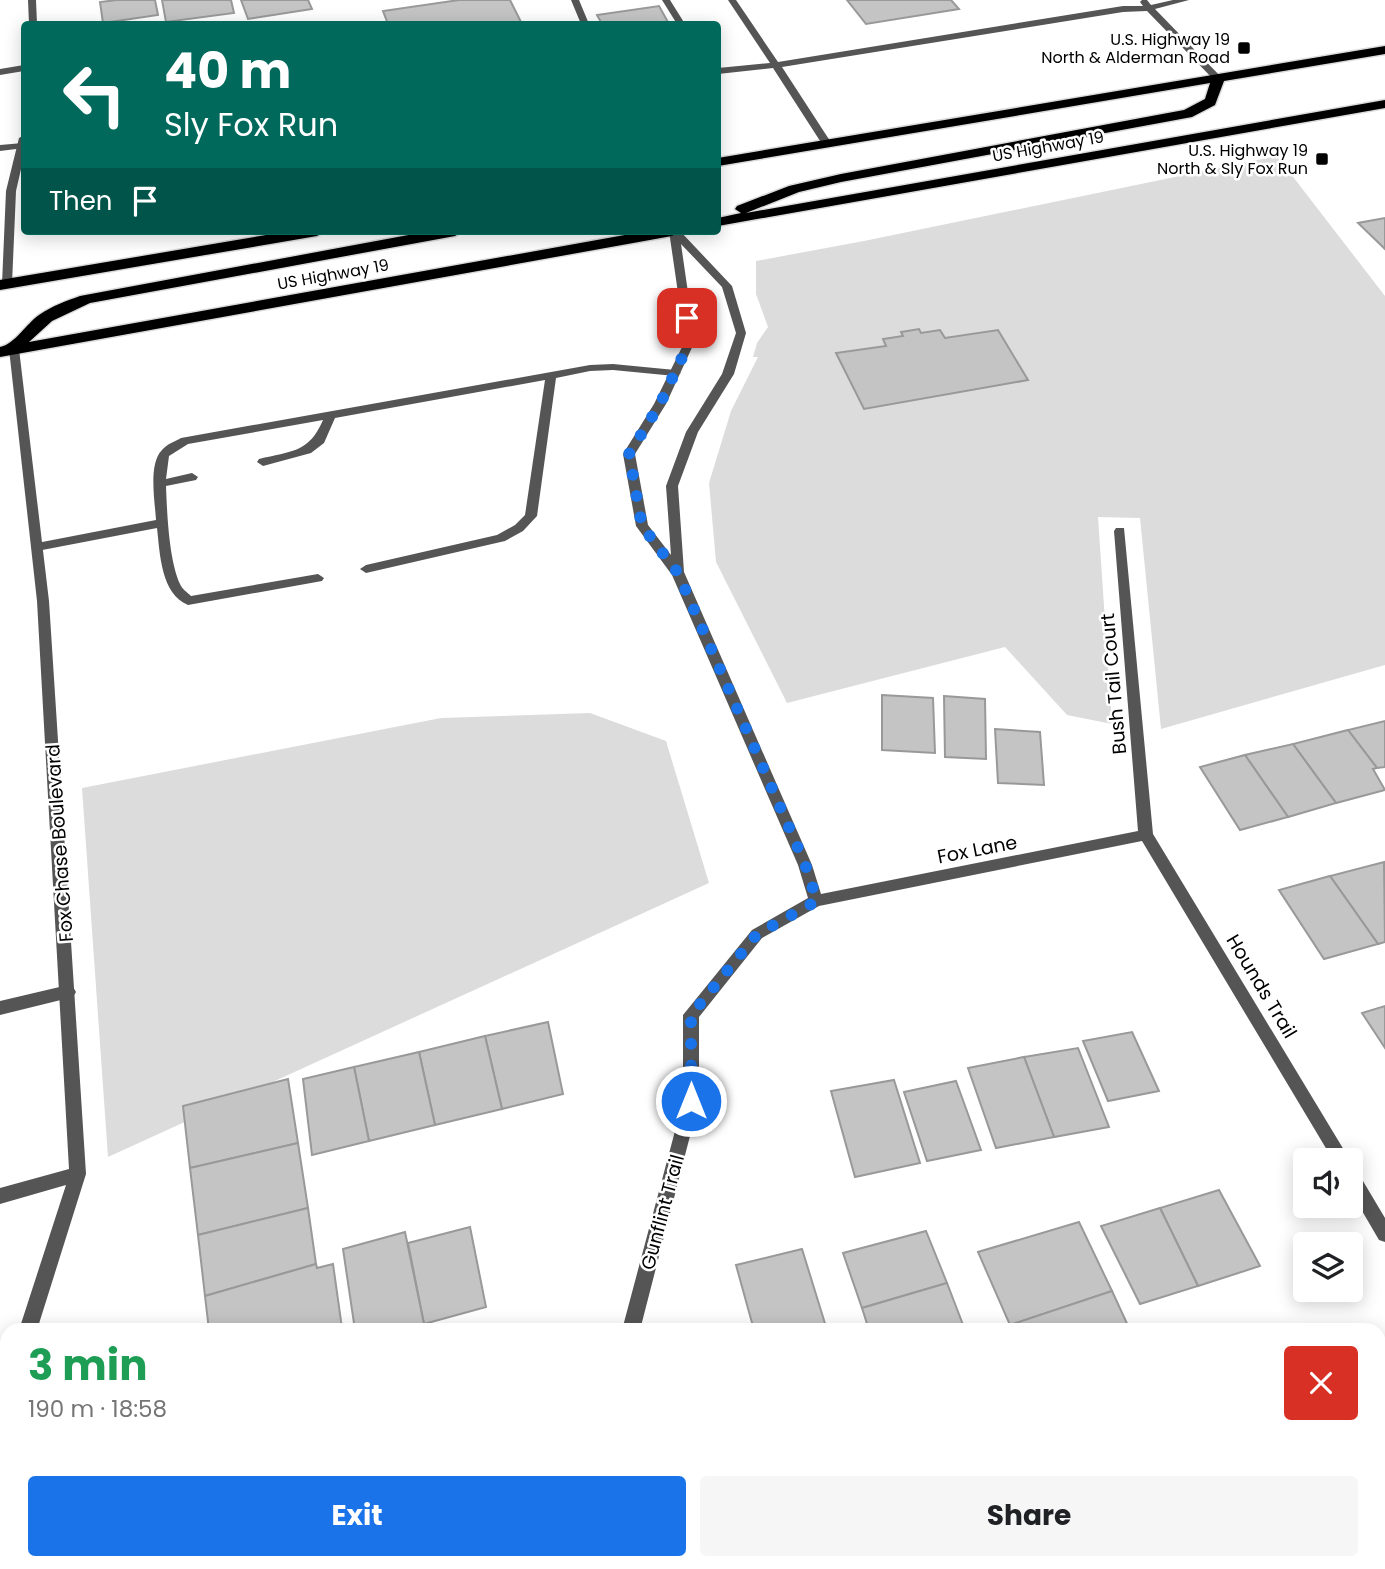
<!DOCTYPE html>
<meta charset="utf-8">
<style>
:root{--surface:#fff;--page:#f6f6f6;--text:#202124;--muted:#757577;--accent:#1a73e8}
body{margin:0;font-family:Poppins,sans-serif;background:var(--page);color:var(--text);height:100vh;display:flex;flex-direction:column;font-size:26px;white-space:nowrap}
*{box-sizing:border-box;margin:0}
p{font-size:23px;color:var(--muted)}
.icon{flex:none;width:38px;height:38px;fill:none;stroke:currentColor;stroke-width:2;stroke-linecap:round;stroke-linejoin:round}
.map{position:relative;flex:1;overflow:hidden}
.details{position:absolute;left:0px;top:1323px;width:1386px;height:247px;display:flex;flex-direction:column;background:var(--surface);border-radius:21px 21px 0 0;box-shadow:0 4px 18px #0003}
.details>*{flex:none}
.top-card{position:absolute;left:21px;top:21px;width:700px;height:214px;border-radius:7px;box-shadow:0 4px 18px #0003;background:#00695c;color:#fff;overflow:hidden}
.fabs{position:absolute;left:1293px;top:1148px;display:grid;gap:14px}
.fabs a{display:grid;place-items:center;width:70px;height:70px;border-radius:7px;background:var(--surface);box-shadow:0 4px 18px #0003;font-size:35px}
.pin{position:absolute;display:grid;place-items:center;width:60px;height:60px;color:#fff;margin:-30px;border-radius:14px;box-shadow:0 4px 10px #0006}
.me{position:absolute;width:77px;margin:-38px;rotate:0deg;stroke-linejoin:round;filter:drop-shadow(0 0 5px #0008)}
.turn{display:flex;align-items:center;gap:24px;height:147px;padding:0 28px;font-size:32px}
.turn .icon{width:91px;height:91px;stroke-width:2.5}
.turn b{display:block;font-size:49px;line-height:60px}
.then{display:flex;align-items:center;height:66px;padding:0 28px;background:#0003;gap:14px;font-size:26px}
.round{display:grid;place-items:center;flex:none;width:74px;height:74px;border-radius:7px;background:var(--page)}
.headline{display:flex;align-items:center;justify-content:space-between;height:119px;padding:0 28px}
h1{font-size:42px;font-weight:700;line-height:52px;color:#1e9e55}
.cta{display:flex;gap:14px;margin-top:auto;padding:14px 28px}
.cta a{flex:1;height:80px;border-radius:7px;background:var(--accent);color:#fff;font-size:28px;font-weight:700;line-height:80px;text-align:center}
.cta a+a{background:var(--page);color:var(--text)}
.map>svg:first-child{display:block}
</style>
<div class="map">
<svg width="1385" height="1569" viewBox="0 0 1385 1569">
<rect width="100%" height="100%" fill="#fff"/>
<!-- green -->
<g fill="#dcdcdc">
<path d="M1277,156L1385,296V665L1161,729L1140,518L1098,517L1112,724L1067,715L1005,647L787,703L716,562L709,483L731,411L758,357H753L757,343L768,327L756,294V261L864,241Z"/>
<path d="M590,713L666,741L709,883L108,1157L82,788L441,718Z"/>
</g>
<!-- building -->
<g fill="#c4c4c4" stroke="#999" stroke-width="2">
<path d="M117,0H155L158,15L103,23L100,2Z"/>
<path d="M162,0H231L234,13L166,22Z"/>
<path d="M241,0H308L312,9L248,19Z"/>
<path d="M459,0H510L522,24H388L383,11Z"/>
<path d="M847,0H951L959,9L866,24Z"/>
<path d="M659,6L669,24H602L597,15Z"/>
<path d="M1385,218V249L1358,223Z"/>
<path d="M919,329L921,333L940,330L945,338L998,330L1028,380L864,409L836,353L886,346L883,339L903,336L901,332Z"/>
<path d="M882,695L933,698L935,753L882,750Z"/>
<path d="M944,696L985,699L986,759L945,757Z"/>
<path d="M1385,721V767L1377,768L1348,730Z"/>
<path d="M995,729L1040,732L1044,785L998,783Z"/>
<path d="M1348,730L1377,768L1373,769L1385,790L1336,803L1293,744Z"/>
<path d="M1293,744L1336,803L1288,817L1245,755Z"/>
<path d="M1245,755L1288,817L1240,830L1200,767Z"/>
<path d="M1384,862L1385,942L1378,944L1330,876Z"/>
<path d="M1330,876L1378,944L1324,959L1279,890Z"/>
<path d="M1385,1006V1048L1362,1013Z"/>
<path d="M548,1022L563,1094L502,1109L485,1036Z"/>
<path d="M1132,1032L1159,1091L1108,1101L1083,1041Z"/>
<path d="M485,1036L502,1109L435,1125L419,1052Z"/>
<path d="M1078,1048L1109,1127L1054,1137L1024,1057Z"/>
<path d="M419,1052L435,1125L369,1141L354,1067Z"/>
<path d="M1024,1057L1054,1137L996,1148L968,1068Z"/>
<path d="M354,1067L369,1141L312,1155L303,1079Z"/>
<path d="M288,1079L298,1143L190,1168L183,1106Z"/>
<path d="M894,1080L920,1163L855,1177L831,1091Z"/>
<path d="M956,1081L981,1150L927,1161L904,1092Z"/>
<path d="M298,1143L308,1208L198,1235L190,1168Z"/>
<path d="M1219,1190L1260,1266L1198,1286L1160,1208Z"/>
<path d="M308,1208L316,1264L205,1296L198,1235Z"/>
<path d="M1160,1208L1198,1286L1140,1304L1101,1226Z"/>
<path d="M1079,1222L1112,1291L1010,1325L978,1252Z"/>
<path d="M470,1227L486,1307L424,1324L408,1243Z"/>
<path d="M926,1231L947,1283L862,1308L843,1253Z"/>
<path d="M405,1232L424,1324L404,1330H355L343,1249Z"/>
<path d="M802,1249L827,1330H754L736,1265Z"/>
<path d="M316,1264L317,1268L333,1264L342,1328L334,1330H209L205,1296Z"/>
<path d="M947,1283L965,1330H869L862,1308Z"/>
<path d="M1112,1291L1130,1330H1012L1010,1325Z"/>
<path d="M1385,1530V1569H1356L1352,1563H1379V1532Z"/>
<path d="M106,1563H225V1569H105Z"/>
<rect x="240" y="1563" width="70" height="6"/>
<rect x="310" y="1563" width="73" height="6"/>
<rect x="383" y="1563" width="86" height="6"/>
<path d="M742,1563H814L816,1569H744Z"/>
<path d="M1292,1563H1352L1356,1569H1284L1283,1566Z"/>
</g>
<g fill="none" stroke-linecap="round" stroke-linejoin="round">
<defs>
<g id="highway">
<path d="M1385,46V54L1224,81L1215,105L1192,117L841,182L799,192L746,213L1385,100V108L718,226V218L741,213L735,209L737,206L789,186L841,174L1184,110L1205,99L1210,83L718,166V158Z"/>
<path d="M290,231H325L317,236L0,290V280Z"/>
<path d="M430,231H463L455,236L90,303L52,321L29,342L647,231H680L672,236L0,357V347C15,344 26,324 39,315C52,306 66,301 80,296Z"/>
</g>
</defs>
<!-- highway casing -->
<use href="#highway" stroke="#dbdbdb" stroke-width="3"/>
<!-- lane -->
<g fill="#555" fill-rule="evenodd">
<path d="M571,0H579L589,24H581Z"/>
<path d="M662,0H670L685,24H677Z"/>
<path d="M728,0H736L778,62L1123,6H1143L1140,2L1142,0H1147L1151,5L1173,0H1189L1155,9L1223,79L1215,81L1147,11L1123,12L782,67L832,144L827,147L822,144L773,68L718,74V68L770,63Z"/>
<path d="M24,65V71L0,75V69Z"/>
<path d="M23,143L24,148L0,151V145Z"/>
<path d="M613,364L675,370L681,373L675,376L613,370L590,371L556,378L537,516L523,531L505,541L366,573L360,569L366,565L497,535L515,525L525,515L545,380L335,418L324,443L311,453L263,466L257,462L259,459C291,451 309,453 323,420L188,444L169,456L166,479L192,473L198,477L196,480L166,486C167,513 169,560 180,584C182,589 187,592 191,596L318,574L324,578L322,581L188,605C161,594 160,554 157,528L37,551L31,547L37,543L156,520C155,502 148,464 162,450C167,444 174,442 181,438L590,365Z"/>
<path d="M68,985L73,987L76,992L73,997L0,1015V1001Z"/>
</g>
<!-- street -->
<g fill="#555" fill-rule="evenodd">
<path d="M28,0H36L37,24H29Z"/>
<path d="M24,135V156L16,191L12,284L7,287L2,284L6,191L19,138Z"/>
<path d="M669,231H680L732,286L746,333L734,374L698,432L678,486L684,572L812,865L821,894L1138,831L1114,531L1116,528H1124L1153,834L1350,1160H1333L1142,841L819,906L762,938L699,1017V1101L640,1330H622L683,1101V1015L752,930L808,898L798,865L672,575L636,526L623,454L654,404L685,341ZM681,244L722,287L736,333L722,374L686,432L666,486L671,555L648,525L635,454L666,404L695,341Z"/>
<path d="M14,346L19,349L49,601L86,1174L37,1330H19L66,1185L0,1204V1188L69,1169L37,601L9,349Z"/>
<path d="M1351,1168L1357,1171L1385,1218V1242L1379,1240L1351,1192Z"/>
<path d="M7,1388V1424L0,1428V1392Z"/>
<path d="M635,1563H655L657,1569H637Z"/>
</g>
<!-- highway -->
<use href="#highway" fill="#000" fill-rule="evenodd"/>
</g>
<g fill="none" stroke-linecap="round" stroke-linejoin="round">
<!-- route -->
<path stroke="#1a73e8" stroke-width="12" stroke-dasharray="0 21.6" d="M687,318L690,341L660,404L629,454L642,526L678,573L805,864L817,901L757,934L691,1015V1101"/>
</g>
<!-- markers -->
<g fill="#000" stroke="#fff" stroke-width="2.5">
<rect x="1237" y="41" width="14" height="14" rx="3.5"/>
<rect x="1315" y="152" width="14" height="14" rx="3.5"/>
</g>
<g text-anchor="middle" stroke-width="5" stroke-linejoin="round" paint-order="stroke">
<!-- far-poi labels -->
<g font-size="16" fill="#000" stroke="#fff" text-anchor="end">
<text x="1230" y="45">U.S. Highway 19<tspan x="1230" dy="18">North &amp; Alderman Road</tspan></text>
<text x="1308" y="156">U.S. Highway 19<tspan x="1308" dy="18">North &amp; Sly Fox Run</tspan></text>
</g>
<!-- far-street labels -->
<g font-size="16" fill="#000" stroke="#fff">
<text transform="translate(1048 146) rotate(-10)" y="6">US Highway 19</text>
<text transform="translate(333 274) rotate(-10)" y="6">US Highway 19</text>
</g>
<!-- street labels -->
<g font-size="19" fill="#000" stroke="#fff">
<text transform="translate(1113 684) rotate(-95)" y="7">Bush Tail Court</text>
<text transform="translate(59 843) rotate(-94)" y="7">Fox Chase Boulevard</text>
<text transform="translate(977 849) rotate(-11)" y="7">Fox Lane</text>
<text transform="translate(1262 986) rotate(59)" y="7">Hounds Trail</text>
<text transform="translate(662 1212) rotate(-75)" y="7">Gunflint Trail</text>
</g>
</g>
</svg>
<div class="fabs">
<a><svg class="icon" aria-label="sound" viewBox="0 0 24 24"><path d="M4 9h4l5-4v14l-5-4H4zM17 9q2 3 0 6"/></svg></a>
<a><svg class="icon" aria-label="layers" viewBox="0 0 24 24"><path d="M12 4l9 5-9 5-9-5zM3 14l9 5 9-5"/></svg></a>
</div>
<div class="pin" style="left:687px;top:318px;background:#d93025"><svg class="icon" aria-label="arrive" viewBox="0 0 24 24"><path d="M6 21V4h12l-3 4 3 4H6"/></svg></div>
<svg class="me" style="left:691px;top:1101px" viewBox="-20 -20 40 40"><circle r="17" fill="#1a73e8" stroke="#fff" stroke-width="3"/><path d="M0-11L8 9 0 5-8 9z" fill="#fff"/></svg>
<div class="top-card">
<div class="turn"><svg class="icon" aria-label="left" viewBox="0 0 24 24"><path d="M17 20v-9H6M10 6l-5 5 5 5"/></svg><div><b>40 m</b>Sly Fox Run</div></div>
<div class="then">Then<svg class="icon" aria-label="arrive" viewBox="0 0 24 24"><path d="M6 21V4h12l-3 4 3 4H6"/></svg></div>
</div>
<section class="details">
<div class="headline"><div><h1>3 min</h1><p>190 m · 18:58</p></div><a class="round" style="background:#d93025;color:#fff"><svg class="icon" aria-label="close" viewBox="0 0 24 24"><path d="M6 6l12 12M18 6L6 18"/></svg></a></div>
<div class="cta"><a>Exit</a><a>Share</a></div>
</section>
</div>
